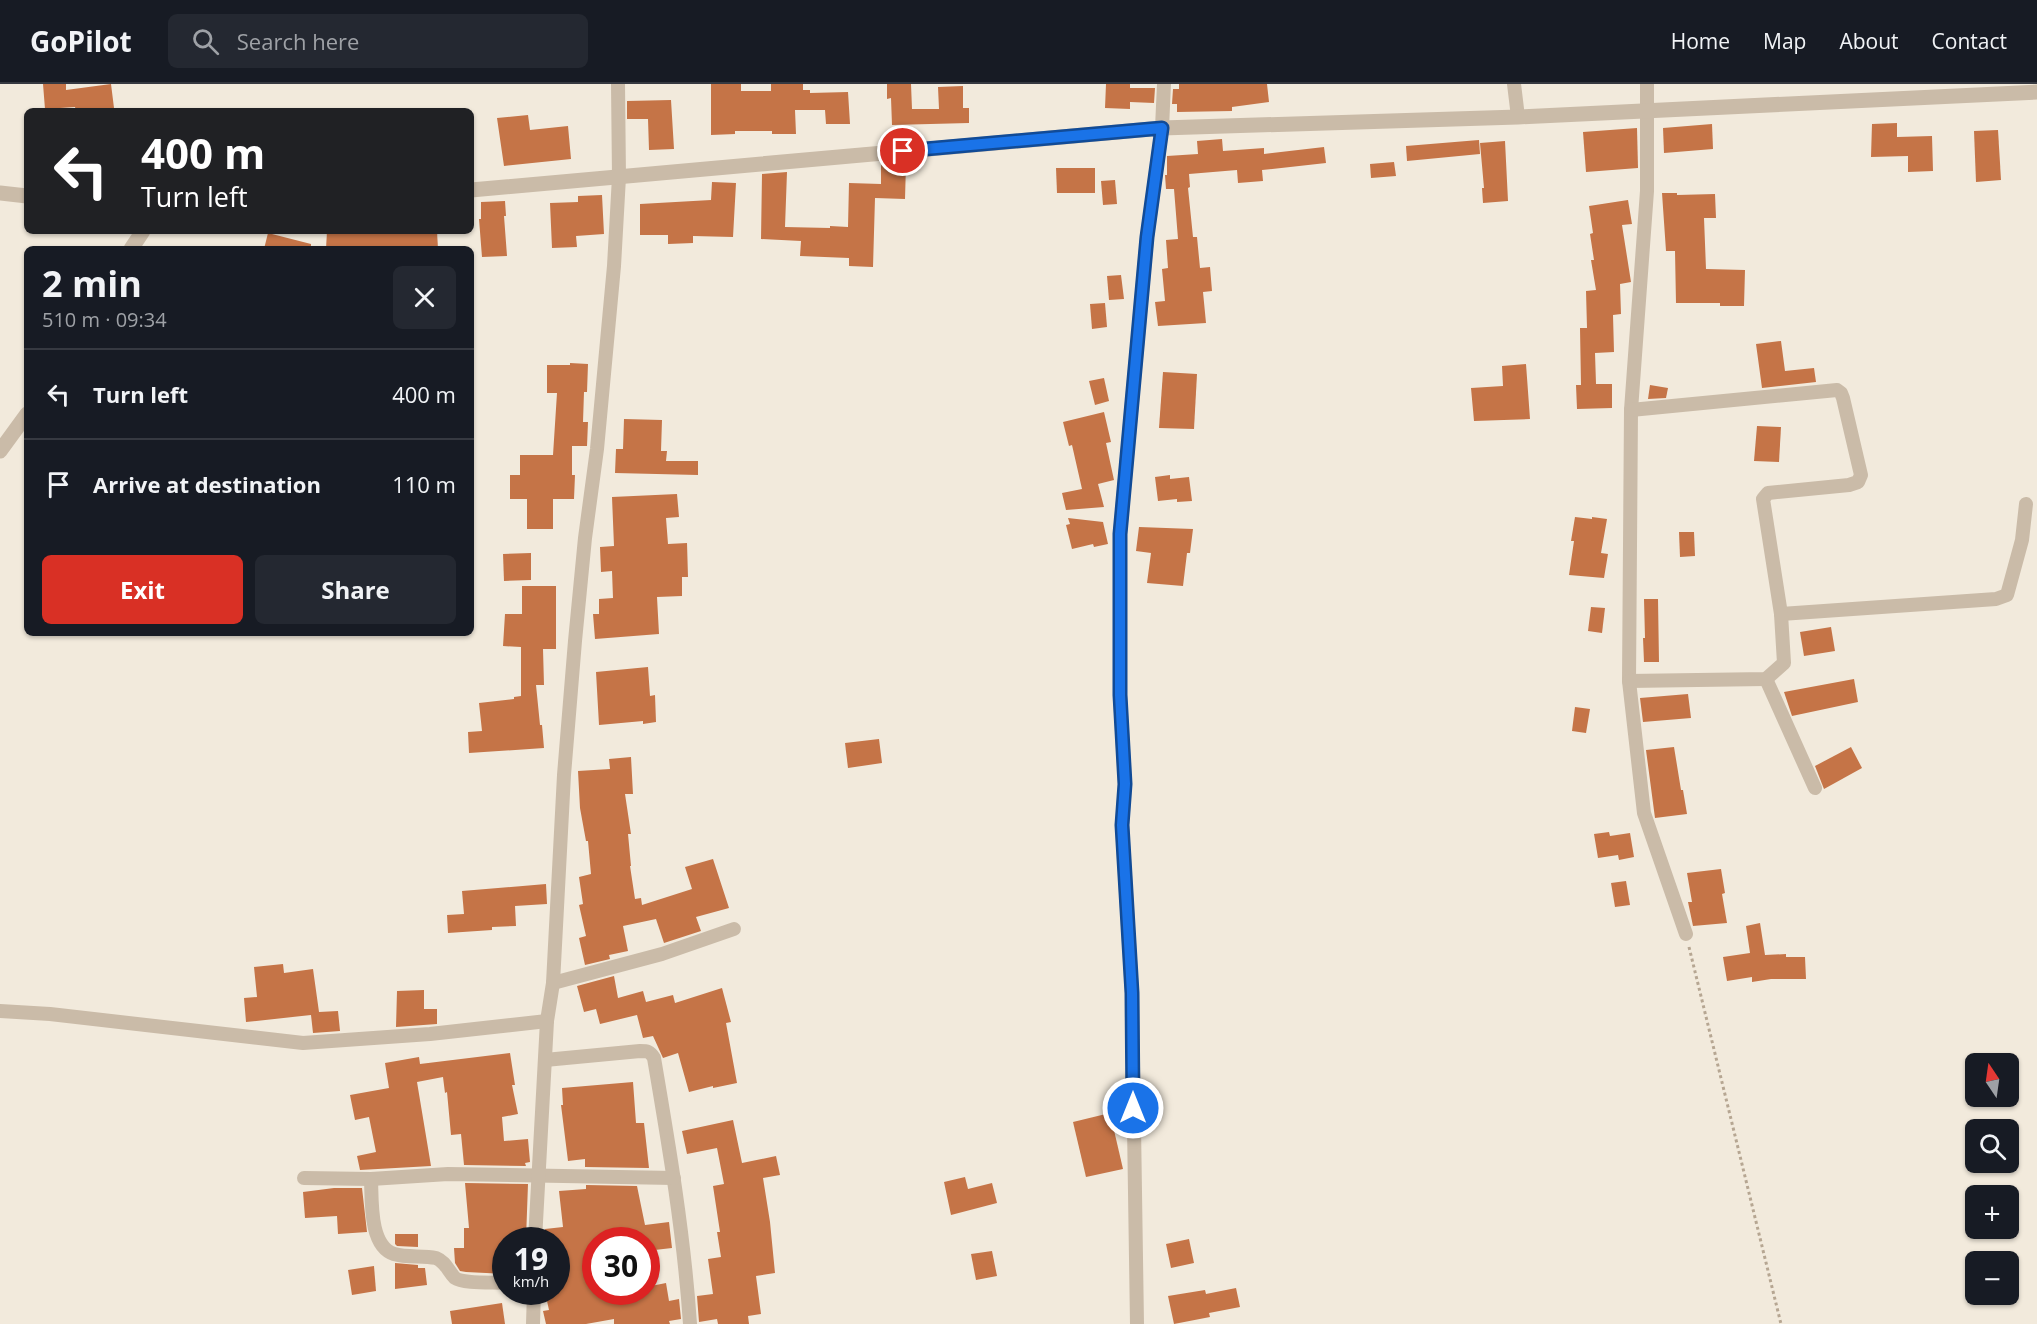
<!DOCTYPE html>
<meta charset="utf-8">
<style>
:root{--surface:#171b24;--page:#242831;--text:#f1f3f6;--muted:#9ea1a6;--line:#363941;--accent:#d93025}
body{margin:0;font-family:"Open Sans",sans-serif;background:var(--page);color:var(--text);height:100vh;display:flex;flex-direction:column;font-size:22px;white-space:nowrap}
*{box-sizing:border-box;margin:0}
p{font-size:20px;color:var(--muted)}
.icon{flex:none;width:33px;height:33px;fill:none;stroke:currentColor;stroke-width:2;stroke-linecap:round;stroke-linejoin:round}
.map{position:relative;flex:1;overflow:hidden}
.drawer{position:absolute;left:24px;top:162px;width:450px;height:390px;display:flex;flex-direction:column;background:var(--surface);border-radius:9px;box-shadow:0 2px 4px #0004}
.drawer>*{flex:none}
.banner{position:absolute;left:24px;top:24px;width:450px;height:126px;border-radius:9px;box-shadow:0 2px 4px #0004;background:#202124;color:#fff;overflow:hidden}
.needle{width:39px;rotate:347deg}
.fabs{position:absolute;left:1965px;top:969px;display:grid;gap:12px}
.fabs a{display:grid;place-items:center;width:54px;height:54px;border-radius:9px;background:var(--surface);box-shadow:0 2px 4px #0004;font-size:30px}
.speed{position:absolute;left:492px;top:1143px;display:flex;gap:12px;font-size:30px;font-weight:700;text-align:center}
.speed>*{display:grid;place-content:center;width:78px;height:78px;border-radius:50%;background:var(--surface);box-shadow:0 2px 4px #0004;line-height:1}
.speed small{font-size:15px;font-weight:400}
.speed .limit{border:9px solid #d22;background:#fff;color:#111}
.pin{position:absolute;display:grid;place-items:center;width:51px;height:51px;color:#fff;margin:-26px;border:3px solid #fff;border-radius:50%;box-shadow:0 2px 6px #0007}
.me{position:absolute;width:66px;margin:-33px;rotate:0deg;stroke-linejoin:round;filter:drop-shadow(0 0 4px #0008)}
.turn{display:flex;align-items:center;gap:21px;height:126px;padding:0 18px;font-size:27px}
.turn .icon{width:78px;height:78px;stroke-width:2.5}
.turn b{display:block;font-size:42px;line-height:51px}
.round{display:grid;place-items:center;flex:none;width:63px;height:63px;border-radius:9px;background:var(--page)}
.summary{display:flex;align-items:center;justify-content:space-between;height:102px;padding:0 18px}
h1{font-size:36px;font-weight:700;line-height:45px}
.action{display:flex;gap:12px;margin-top:auto;padding:12px 18px}
.action a{flex:1;height:69px;border-radius:9px;background:var(--accent);color:#fff;font-size:24px;font-weight:700;line-height:69px;text-align:center}
.action a+a{background:var(--page);color:var(--text)}
ul{padding:0;list-style:none}
li{display:flex;align-items:center;gap:18px;height:90px;padding:0 18px;border-top:2px solid var(--line)}
li div{flex:1}
li b{display:block;font-size:22px}
li em{font-style:normal}
header{display:flex;align-items:center;gap:36px;box-sizing:border-box;height:84px;padding:0 30px;background:var(--surface);border-bottom:2px solid var(--line)}
header strong{font-size:28px}
nav{display:flex;gap:33px;margin-inline-start:auto;font-size:21px}
.search{width:420px;height:54px;background:var(--page);display:flex;align-items:center;gap:15px;box-sizing:border-box;padding:0 21px;border-radius:9px;color:var(--muted);font-size:22px}
.map>svg:first-child{display:block}
</style>
<header>
<strong>GoPilot</strong>
<div class="search"><svg class="icon" aria-label="search" viewBox="0 0 24 24"><circle cx="10" cy="10" r="6"/><path d="M15 15l6 6"/></svg>Search here</div>
<nav><a>Home</a><a>Map</a><a>About</a><a>Contact</a></nav>
</header>
<div class="map">
<svg width="2037" height="1240" viewBox="0 0 2037 1240">
<rect width="100%" height="100%" fill="#f2eadc"/>
<!-- building -->
<g fill="#c57447">
<path d="M43,0H66V6L111,0L114,24L98,27H76L75,23L45,25Z"/>
<path d="M711,0H741V7H771V0H803V6H810V9L848,8L850,40H826L825,26H795L796,50H772V47H735V50L711,51Z"/>
<path d="M887,0H911L912,25H939L938,3L963,2V24H969V39L892,41L891,14L887,15Z"/>
<path d="M1106,0H1130V4H1155L1154,19L1130,18V25L1105,24Z"/>
<path d="M1179,0H1267L1269,18L1232,23V27L1177,28V20H1172L1173,5H1179Z"/>
<path d="M671,16L674,65L649,66L648,35H627V17Z"/>
<path d="M528,31L530,46L568,42L571,75L504,82L497,34Z"/>
<path d="M1897,39V53L1932,52L1933,87L1908,88V72L1871,73L1872,40Z"/>
<path d="M1712,40L1713,65L1664,69L1663,44Z"/>
<path d="M1637,44L1638,84L1586,88L1583,48Z"/>
<path d="M1998,46L2001,96L1976,98L1974,47Z"/>
<path d="M1222,55L1223,67L1264,64V70L1324,63L1326,79L1262,86L1263,97L1238,99L1237,86L1189,90L1190,103L1188,104L1193,153H1197L1200,184L1210,183L1212,207L1203,208L1206,239L1158,242L1155,218L1165,217L1162,185L1168,184L1166,156L1178,155L1174,105H1166L1165,91H1167V72L1198,70L1197,57Z"/>
<path d="M1479,56L1480,70L1407,77L1406,62Z"/>
<path d="M1505,57L1508,117L1483,119L1482,104H1484L1480,59Z"/>
<path d="M1394,78L1396,92L1371,94L1370,80Z"/>
<path d="M881,79L906,80L905,115L875,114L873,183L849,182V174L800,172L801,157L761,155L762,90L787,88L785,143L830,144V142L848,143L849,99L881,100Z"/>
<path d="M1056,84H1095V109H1057Z"/>
<path d="M1115,96L1117,120L1103,121L1101,97Z"/>
<path d="M712,98L736,99L733,153L693,152V159L668,160V151H640V120L711,116Z"/>
<path d="M1662,109H1677V111L1715,110L1716,134H1704L1706,185L1745,186L1744,222H1720V219H1676L1675,167H1666Z"/>
<path d="M602,111L604,150L576,152L577,163L552,164L550,119L578,118V112Z"/>
<path d="M1628,116L1632,140L1622,141L1631,198L1620,200L1621,230L1613,231L1614,268L1595,269L1596,300H1612V324L1577,325L1576,301H1581L1580,244H1587L1586,207L1596,206L1591,176H1594L1590,150L1593,149L1589,122Z"/>
<path d="M505,117L506,132H504L507,172L482,173L479,135H481V118Z"/>
<path d="M327,147H437L438,165H326Z"/>
<path d="M268,149L311,160V165H264Z"/>
<path d="M1121,191L1124,215L1109,216L1107,192Z"/>
<path d="M1105,219L1107,243L1092,245L1090,220Z"/>
<path d="M1781,257L1785,287L1814,284L1816,298L1762,304L1756,260Z"/>
<path d="M570,279L588,280L587,308H584L583,338H588L587,362H572V391H575L574,415H553V445H527V415H510V391H520V371H553L557,309H547V281H570Z"/>
<path d="M1526,280L1530,335L1474,337L1471,304L1503,302L1502,282Z"/>
<path d="M1163,288L1197,290L1194,345L1159,344Z"/>
<path d="M1104,294L1109,317L1095,321L1089,297Z"/>
<path d="M1650,301L1668,304L1666,314L1648,315Z"/>
<path d="M1104,328L1111,358L1106,359L1114,396L1098,400L1104,423L1066,426L1062,409L1082,405L1072,361L1069,362L1063,338Z"/>
<path d="M624,335L662,336L661,367H667L666,377H698V391L615,389L616,365H623Z"/>
<path d="M1757,342L1781,343L1779,378L1754,377Z"/>
<path d="M1170,391V395L1189,393L1192,417L1177,418V415L1158,417L1155,393Z"/>
<path d="M677,410L679,433L666,434L668,460L687,459L688,493H682V512L657,513L659,550L595,555L593,530H599V515L613,514L612,487L601,488L600,463L614,462L612,413Z"/>
<path d="M1575,433L1592,435V433L1607,435L1601,469L1608,470L1604,494L1569,491L1574,457H1571Z"/>
<path d="M1068,434L1103,438L1108,460L1094,463L1093,460L1072,465L1066,441L1070,440Z"/>
<path d="M1139,443L1193,445L1190,469H1187L1183,502L1147,499L1151,469L1136,467Z"/>
<path d="M1679,448H1694L1695,472L1680,473Z"/>
<path d="M531,469V496L504,497L503,470Z"/>
<path d="M522,502H556V565H543L544,601H536L540,641H542L544,664L469,669L468,648L482,647L479,619L514,615V613L521,612V563L503,562L505,530H522Z"/>
<path d="M1644,515H1658L1659,578H1644L1643,554H1645Z"/>
<path d="M1591,523L1605,524L1602,549L1588,547Z"/>
<path d="M1831,543L1835,567L1804,572L1800,548Z"/>
<path d="M648,583L650,612L655,611L656,638L643,640V637L599,641L596,588Z"/>
<path d="M1854,595L1858,618L1792,632L1784,608Z"/>
<path d="M1688,610L1691,634L1643,638L1640,614Z"/>
<path d="M1575,623L1590,625L1586,649L1572,647Z"/>
<path d="M879,655L882,679L848,684L845,659Z"/>
<path d="M1674,663L1681,706H1683L1687,730L1655,734L1646,666Z"/>
<path d="M1851,663L1862,684L1824,705L1815,682Z"/>
<path d="M631,673L633,710H625L631,750H628L631,782H630L635,815L641,814L642,821L692,805L685,783L713,775L729,824L696,833L701,847L664,859L656,835L623,842L628,867L609,871L610,875L585,881L579,854L586,852L579,821L583,820L579,793L591,790L588,757H586L580,724L578,687L610,685L609,675Z"/>
<path d="M1609,748L1610,752L1630,749L1634,773L1619,776L1618,771L1598,774L1594,750Z"/>
<path d="M1721,785L1725,809L1722,810L1727,839L1693,842L1688,818H1692L1687,789Z"/>
<path d="M1626,797L1630,821L1615,823L1611,799Z"/>
<path d="M546,800L547,820L515,822L516,842L492,843V846L448,849L447,831L464,830L462,807Z"/>
<path d="M1760,839L1765,871L1786,870V873H1805L1806,895H1771L1752,898V893L1727,897L1723,873L1750,869L1746,842Z"/>
<path d="M283,880L284,889L313,885L319,928L338,927L340,947L313,949L311,931L246,938L244,914L257,913L254,883Z"/>
<path d="M614,892L618,914L643,907L646,918L673,911L675,919L722,904L731,938L726,939L737,999L713,1004V1002L689,1008L678,969L663,974L653,952L643,954L637,931L600,940L596,925L584,928L577,902Z"/>
<path d="M424,906V925H437V940L396,943L397,907Z"/>
<path d="M510,969L515,1001H512L518,1030L502,1033L504,1057L528,1055L530,1078L525,1079L526,1082L464,1081L461,1050L451,1051L447,1008L445,1009L443,993L417,998L431,1082L360,1086L357,1072L376,1068L369,1033L355,1036L350,1011L389,1004L385,979L419,973L420,980Z"/>
<path d="M633,998L636,1039H644L649,1084L585,1083V1075L568,1077L561,1021H563L562,1004Z"/>
<path d="M1110,1029L1123,1085L1086,1093L1073,1038Z"/>
<path d="M733,1036L742,1079L776,1072L780,1091L763,1094L770,1138L775,1189L756,1192L761,1230L748,1232L749,1240H718L717,1235L699,1238L697,1212L713,1210L708,1175L721,1173L717,1148H720L713,1102L724,1100L717,1064L687,1070L682,1047Z"/>
<path d="M965,1093L968,1105L992,1099L997,1119L951,1131L944,1098Z"/>
<path d="M465,1099L528,1100L526,1155L506,1156V1190L466,1188L460,1187L455,1179L454,1164H464V1144H469Z"/>
<path d="M586,1101L637,1102L645,1141L669,1138L672,1164L646,1167V1156H593L596,1172V1208H616L617,1211L646,1208V1203L666,1199L669,1217L679,1215L681,1235L669,1237L670,1240H614V1235L586,1240H546L543,1227L549,1226L545,1208H556V1156H547L545,1145L563,1143L559,1107L586,1105Z"/>
<path d="M334,1104H362L367,1148L338,1150L337,1132L305,1134L303,1108Z"/>
<path d="M395,1150H418V1163L397,1162L395,1160Z"/>
<path d="M1189,1155L1194,1179L1171,1184L1166,1160Z"/>
<path d="M992,1167L997,1192L976,1196L971,1170Z"/>
<path d="M395,1179L418,1181V1184H425L427,1201L395,1205Z"/>
<path d="M374,1182L376,1207L352,1211L348,1186Z"/>
<path d="M1236,1204L1240,1223L1209,1229L1210,1233L1174,1240L1168,1212L1205,1206L1206,1210Z"/>
<path d="M502,1219L505,1240H452L450,1227Z"/>
</g>
<g fill="none" stroke-linecap="round" stroke-linejoin="round">
<!-- path -->
<path stroke="#b6a692" stroke-width="3" stroke-dasharray="3 3" stroke-linecap="butt" d="M1689,863L1781,1240"/>
<!-- minor -->
<g stroke="#cabba8" stroke-width="14">
<path d="M1514,0L1518,33"/>
<path d="M1647,0V107L1631,326L1629,597L1644,729L1686,850"/>
<path d="M1781,530L1996,515L2007,511L2022,456L2026,420"/>
<path d="M1766,595L1815,704"/>
<path d="M1629,597L1766,595L1784,579L1781,530L1763,415L1768,409L1849,401L1858,398L1861,391L1843,314L1841,309L1837,306L1631,326"/>
<path d="M553,899L662,870L734,845"/>
<path d="M0,927L50,930L303,959L430,950L547,937"/>
<path d="M545,976L640,967C647,967 650,967 654,974C669,1062 684,1150 690,1240"/>
<path d="M304,1094L371,1095L448,1090L674,1094"/>
<path d="M371,1095C372,1116 369,1162 394,1170C407,1174 423,1171 436,1174C446,1178 448,1187 455,1194C463,1200 494,1198 506,1199"/>
<path d="M535,1156L547,937L553,899L564,691L575,557L585,454L597,365L614,182L619,93L618,0"/>
<path d="M533,1240L534,1208"/>
<path d="M1137,1240L1132,910L1122,741L1125,701L1120,611V450L1147,153L1162,44L1164,0"/>
</g>
<!-- tertiary -->
<g stroke="#cabba8" stroke-width="15">
<path d="M471,106L1162,44L1518,33L2037,8"/>
<path d="M0,109L27,112"/>
<path d="M131,165L143,147"/>
<path d="M0,367L27,330"/>
</g>
</g>
<g fill="none" stroke-linecap="round" stroke-linejoin="round">
<defs>
<path id="route" d="M903,67L1162,44L1147,153L1120,450V611L1125,700L1122,741L1132,909L1133,1024"/>
</defs>
<!-- route casing -->
<use href="#route" stroke="#114b97" stroke-width="15"/>
<!-- route -->
<use href="#route" stroke="#1a73e8" stroke-width="10"/>
</g>
</svg>
<div class="fabs">
<a><svg class="needle" viewBox="-14 -14 28 28"><path d="M0-13l5 13h-10z" fill="#e53935"/><path d="M0 13l5-13h-10z" fill="#9ea1a6"/></svg></a>
<a><svg class="icon" aria-label="search" viewBox="0 0 24 24"><circle cx="10" cy="10" r="6"/><path d="M15 15l6 6"/></svg></a>
<a>+</a>
<a>−</a>
</div>
<div class="speed"><div>19<small>km/h</small></div><div class="limit">30</div></div>
<div class="pin" style="left:903px;top:67px;background:#d93025"><svg class="icon" aria-label="arrive" viewBox="0 0 24 24"><path d="M6 21V4h12l-3 4 3 4H6"/></svg></div>
<svg class="me" style="left:1133px;top:1024px" viewBox="-20 -20 40 40"><circle r="17" fill="#1a73e8" stroke="#fff" stroke-width="3"/><path d="M0-11L8 9 0 5-8 9z" fill="#fff"/></svg>
<div class="banner">
<div class="turn"><svg class="icon" aria-label="left" viewBox="0 0 24 24"><path d="M17 20v-9H6M10 6l-5 5 5 5"/></svg><div><b>400 m</b>Turn left</div></div>
</div>
<section class="drawer">
<div class="summary"><div><h1>2 min</h1><p>510 m · 09:34</p></div><a class="round"><svg class="icon" aria-label="close" viewBox="0 0 24 24"><path d="M6 6l12 12M18 6L6 18"/></svg></a></div>
<ul>
<li><svg class="icon" aria-label="left" viewBox="0 0 24 24"><path d="M17 20v-9H6M10 6l-5 5 5 5"/></svg><div><b>Turn left</b></div><em>400 m</em></li>
<li><svg class="icon" aria-label="arrive" viewBox="0 0 24 24"><path d="M6 21V4h12l-3 4 3 4H6"/></svg><div><b>Arrive at destination</b></div><em>110 m</em></li>
</ul>
<div class="action"><a>Exit</a><a>Share</a></div>
</section>
</div>
